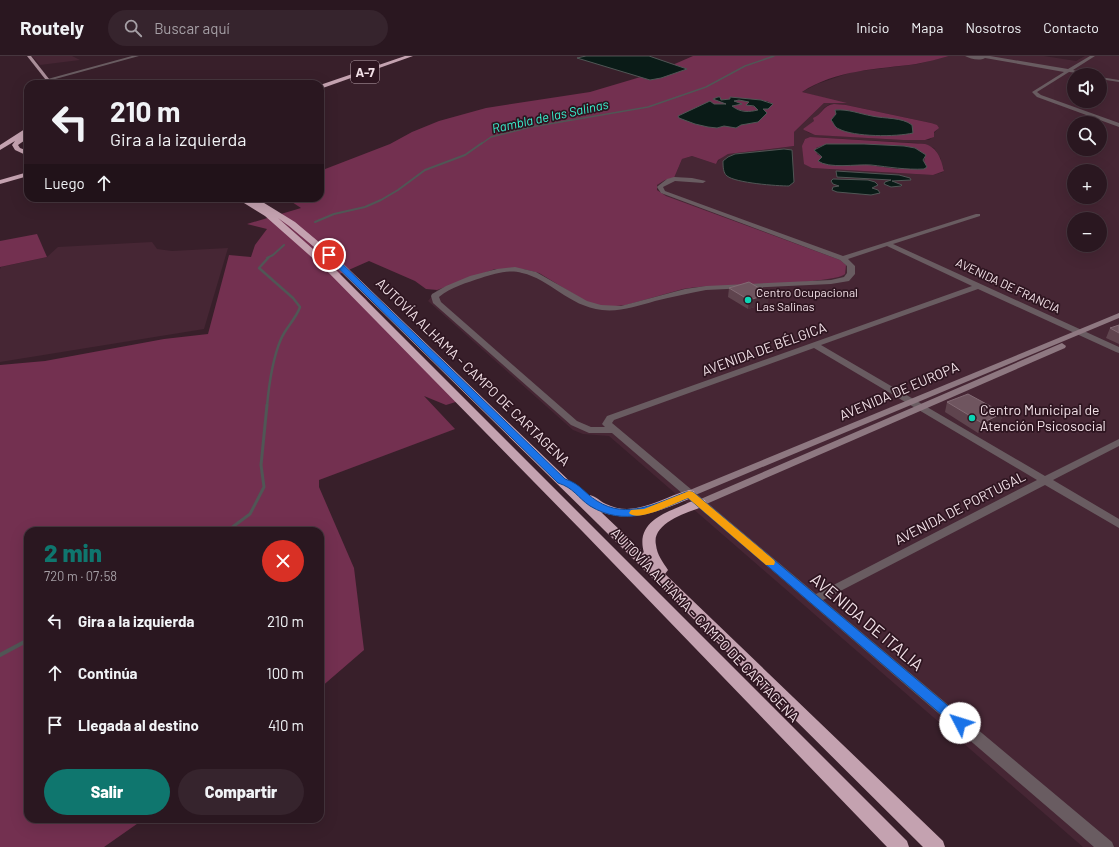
<!DOCTYPE html>
<html lang="es">
<meta charset="utf-8">
<style>
:root{--surface:#2a1720;--page:#36242d;--text:#f1f3f6;--muted:#a59fa5;--line:#46363e;--accent:#0f766e}
body{margin:0;font-family:Barlow,sans-serif;background:var(--page);color:var(--text);height:100vh;display:flex;flex-direction:column;font-size:15px;white-space:nowrap}
*{box-sizing:border-box;margin:0}
p{font-size:13px;color:var(--muted)}
.icon{flex:none;width:22px;height:22px;fill:none;stroke:currentColor;stroke-width:2;stroke-linecap:round;stroke-linejoin:round}
.map{position:relative;flex:1;overflow:hidden}
.details{position:absolute;left:24px;top:471px;width:300px;height:296px;display:flex;flex-direction:column;background:var(--surface);border-radius:12px;box-shadow:0 4px 16px #0002,0 0 0 1px var(--line)}
.details>*{flex:none}
.banner{position:absolute;left:24px;top:24px;width:300px;height:122px;border-radius:12px;box-shadow:0 4px 16px #0002,0 0 0 1px var(--line);background:#2a1720;color:var(--text);overflow:hidden}
.tools{position:absolute;left:1067px;top:12px;display:grid;gap:8px}
.tools a{display:grid;place-items:center;width:40px;height:40px;border-radius:50%;background:var(--surface);box-shadow:0 4px 16px #0002,0 0 0 1px var(--line);font-size:20px}
.pin{position:absolute;display:grid;place-items:center;width:34px;height:34px;color:#fff;margin:-17px;border:2px solid #fff;border-radius:50%;box-shadow:0 1px 4px #0007}
.me{position:absolute;width:44px;margin:-22px;rotate:310deg;stroke-linejoin:round;filter:drop-shadow(0 0 3px #0008)}
.turn{display:flex;align-items:center;gap:14px;height:84px;padding:0 20px;font-size:18px}
.turn .icon{width:52px;height:52px;stroke-width:2.5}
.turn b{display:block;font-size:28px;line-height:34px}
.then{display:flex;align-items:center;height:38px;padding:0 20px;background:#0003;gap:8px;font-size:15px}
.round{display:grid;place-items:center;flex:none;width:42px;height:42px;border-radius:21px;background:var(--page)}
.head{display:flex;align-items:center;justify-content:space-between;height:68px;padding:0 20px}
h1{font-size:24px;font-weight:800;line-height:30px;color:var(--accent)}
.primary-button{display:flex;gap:8px;margin-top:auto;padding:8px 20px}
.primary-button a{flex:1;height:46px;border-radius:24px;background:var(--accent);color:#fff;font-size:16px;font-weight:800;line-height:46px;text-align:center}
.primary-button a+a{background:var(--page);color:var(--text)}
ul{padding:0;list-style:none}
li{display:flex;align-items:center;gap:12px;height:52px;padding:0 20px}
li div{flex:1}
li b{display:block;font-size:15px}
li em{font-style:normal}
header{display:flex;align-items:center;gap:24px;box-sizing:border-box;height:56px;padding:0 20px;background:var(--surface);border-bottom:1px solid var(--line)}
header strong{font-size:19px}
nav{display:flex;gap:22px;margin-inline-start:auto;font-size:14px}
.search{width:280px;height:36px;background:var(--page);display:flex;align-items:center;gap:10px;box-sizing:border-box;padding:0 14px;border-radius:22px;color:var(--muted);font-size:15px}
.map>svg:first-child{display:block}
</style>
<header>
<strong>Routely</strong>
<div class="search"><svg class="icon" aria-label="search" viewBox="0 0 24 24"><circle cx="10" cy="10" r="6"/><path d="M15 15l6 6"/></svg>Buscar aquí</div>
<nav><a>Inicio</a><a>Mapa</a><a>Nosotros</a><a>Contacto</a></nav>
</header>
<div class="map">
<svg width="1119" height="791" viewBox="0 0 1119 791">
<rect width="100%" height="100%" fill="#381f2a"/>
<!-- built -->
<g fill="#462634" fill-rule="evenodd">
<path d="M32,0H72L80,4L40,9Z"/>
<path d="M949,0H1044L1076,5L1085,0H1119V791H1083L609,380L583,378L573,374L428,245L437,234L445,230L489,214L504,212H516L532,215L539,217L556,228L683,233L697,231L819,225L660,137L656,131L657,129L665,124L674,122L682,103L692,100L716,108L721,101L728,98L794,90V76L824,47H842L802,36L817,28L852,16L918,8ZM1074,19H1100V45H1074ZM830,48L846,49L931,67L937,74L934,77V80L929,84H903L820,79L809,77L803,73L811,69L824,52ZM1074,67H1100V93H1074ZM810,81L917,87L934,92L941,103V108L944,113L943,116L933,119L812,112L803,87L805,83ZM788,93L778,130L749,126L728,121L723,105L728,101L735,98ZM1074,115H1100V141H1074ZM1074,163H1100V189H1074Z"/>
<path d="M152,186L157,193L172,195L228,192L204,273L0,306V213L1,211L47,201L58,191Z"/>
</g>
<!-- green -->
<g fill="#733050" fill-rule="evenodd">
<path d="M693,0H949C938,3 927,6 916,8C878,13 835,14 802,36L847,47H824L794,76V90L728,98L718,104L716,108L692,100L682,103L674,122L665,124L657,129V134L666,140L840,204L846,209L845,218C835,228 719,230 697,231L683,233L626,249L606,251L590,248L539,217L523,213H495L437,234L426,233L415,225L369,205L335,220L366,243L374,259L459,345L446,349L424,340L455,373L319,424V431L354,512L364,594L320,632V475H28V763H144L104,791H0V309L45,305L164,283L208,278L229,199L251,201L255,189L267,173L247,168L301,152L286,142H320V115L390,88L412,76L439,65L486,52L590,36L654,17ZM767,45L773,48L768,53H762L767,57L758,66L724,70L717,72L725,59L739,54L753,56L759,54L757,51L751,50Z"/>
<path d="M834,48L846,49L931,67L937,69L939,72L934,76V81L925,84H903L815,79L804,74L803,73L814,65L813,62C822,59 823,49 834,48ZM835,54C849,54 860,58 873,61C886,63 899,63 911,68L912,74L910,77L884,80L857,78L845,75L831,64L836,58Z"/>
<path d="M810,81L925,88C938,92 941,103 944,115L933,119L812,112L804,108L802,90L805,83ZM837,88L904,90L915,92L925,99L924,107L898,113L868,109H831L818,105L822,101L817,98L816,92L824,89Z"/>
<path d="M37,178L47,201L0,211V185Z"/>
</g>
<!-- water -->
<g fill="#0a1b17" stroke="#505655" fill-rule="evenodd">
<path d="M586,0H649L687,13L661,22L650,24L577,2Z"/>
<path d="M718,41H720L721,44L730,43V41L761,44L773,48L768,53H763L767,57L758,66L741,69L736,72L724,70L717,72L708,71L695,68L679,62L678,60L710,45L714,48H726L713,43ZM739,44L749,46L746,49L754,50L758,54C749,56 741,57 732,50L742,48L734,45Z"/>
<path d="M835,54C849,53 860,58 872,60C885,63 902,61 912,69L913,77C896,81 854,81 839,73C834,71 834,67 831,64L836,58Z"/>
<path d="M826,88H864L904,90L915,92L926,99L923,104L927,111L924,113C906,114 889,111 871,109C856,108 829,113 818,105L822,101L814,94Z"/>
<path d="M784,93L792,94L794,126L789,130C777,130 736,127 727,120C723,117 723,110 723,105L728,101L735,98Z"/>
<path d="M836,115L899,119L910,122L911,124L892,125L902,129L901,130L891,131L884,128L885,126L891,124L837,121Z"/>
<path d="M833,123L868,124L875,126L878,129L872,132L878,134L880,137L871,139L837,136L832,134L833,131L839,130L833,128L831,125Z"/>
</g>
<g fill="none" stroke-linecap="round" stroke-linejoin="round">
<!-- stream-far4 -->
<path stroke="#505655" stroke-width="1.5" d="M481,88L491,81L531,71L648,51L706,31L745,10L774,0"/>
<!-- stream-far3 -->
<g stroke="#505655" stroke-width="2">
<path d="M315,166L334,158L365,151L381,144L398,134L425,114L465,99L482,87"/>
<path d="M267,202L273,199L284,189"/>
</g>
<!-- stream-far2 -->
<path stroke="#505655" stroke-width="2.5" d="M267,350C269,328 272,304 281,283C286,271 296,263 300,251L293,242L259,212L269,201"/>
<!-- stream-far1 -->
<path stroke="#505655" stroke-width="3" d="M227,475L250,458L264,431L261,409L267,349"/>
<!-- stream -->
<path stroke="#505655" stroke-width="4" d="M0,599L28,584"/>
<!-- street -->
<g fill="#695c61" fill-rule="evenodd">
<path d="M132,0H139L48,25L44,24Z"/>
<path d="M965,0H990L1068,13L1090,0H1095L1073,14L1094,19L1069,16L1037,36L1041,39L1119,67V71L1037,41L1032,36L1064,16L985,2C980,5 970,3 965,0Z"/>
<path d="M1100,21L1119,24V26L1100,23Z"/>
<path d="M674,121L692,122L706,125L703,127L675,125L663,131L665,135L843,200L976,158H980V160L893,188L1119,291V297L1116,296L978,233L821,289L1045,420L1119,383V390L1053,424L1119,463V472L1045,429L823,544L1112,786L1114,791H1094L612,377H589L571,369L433,247L431,240L432,238L446,230L470,220L497,213L515,211L536,216L587,245L601,249L621,250L685,233L706,230L831,224L844,221L847,217V210L840,204L661,137L657,131L658,130L667,123ZM887,190L972,230L607,360L602,368L605,371H591L577,365L441,246L439,241C451,231 466,227 481,222C494,218 508,213 522,217C550,223 568,250 602,254C620,256 638,250 655,245C672,241 689,237 706,234L831,228L849,225L855,218V210L848,203ZM814,292L1037,424L816,538L612,367L614,364Z"/>
</g>
<!-- secondary -->
<g fill="#8e7881" fill-rule="evenodd">
<path d="M1119,257V262L693,440H685L684,438L685,436Z"/>
<path d="M1062,287L1066,290L1065,292L704,449H696L695,447L696,445Z"/>
</g>
<!-- primary -->
<path fill="#aa8e99" fill-rule="evenodd" d="M27,0H31L53,28H49Z"/>
<!-- highway -->
<g fill="#c4a2b0" fill-rule="evenodd">
<path d="M405,0H413L320,33V29Z"/>
<path d="M28,71V76L24,78L28,79V82L18,89L20,92L28,95V100L15,94L12,89L15,85L0,94V89Z"/>
<path d="M28,116V120L0,128V124Z"/>
<path d="M236,142H246L248,144L247,142H256L295,166L332,197L584,439C593,437 598,444 606,448C612,451 620,453 627,453C649,452 668,440 689,434L694,435L695,438L694,441C664,453 633,468 601,456L644,497C636,469 659,459 681,450C688,447 697,442 705,444L706,447L705,450C688,456 651,467 656,489C657,499 663,506 668,514L665,518L943,785L945,791H923L598,468L326,201L289,170L278,162L331,209L907,785L909,791H887L583,476L325,213L265,160Z"/>
</g>
</g>
<!-- wall -->
<g fill="#5f444e">
<path d="M729,232L768,247L748,253L728,241Z"/>
<path d="M1119,269V288L1106,282L1110,272Z"/>
<path d="M947,346L1003,357L1000,367L978,377L945,356Z"/>
</g>
<!-- shaded-wall -->
<g fill="#492e39">
<path d="M769,238L768,247L748,253L749,244Z"/>
<path d="M1003,357L1000,367L978,377L982,367Z"/>
</g>
<!-- building -->
<g fill="#6f555f" stroke="#836a74">
<path d="M749,226L769,238L749,244L729,232Z"/>
<path d="M1119,269V277L1110,272Z"/>
<path d="M968,338L1003,357L982,367L947,346Z"/>
</g>
<!-- route -->
<path fill="#1a73e8" stroke="#114b97" d="M326,197H331L565,423C581,428 584,437 597,445C627,464 657,447 686,436H693L965,664L966,667L965,671L960,673L956,671L688,442C655,456 625,471 590,450C577,441 574,432 558,427L326,200Z"/>
<!-- slow -->
<path fill="#f59e0b" d="M689,435L693,436L774,504L775,506L774,509H766L688,442C677,446 638,467 629,457L631,454L644,453Z"/>
<!-- markers -->
<g fill="#0bd5b5" stroke="#2e1520" stroke-width="1.5">
<circle cx="748" cy="244" r="4"/>
<circle cx="972" cy="362" r="4"/>
</g>
<g text-anchor="middle" stroke-width="3.5" stroke-linejoin="round" paint-order="stroke">
<!-- far-street labels -->
<g font-size="12" fill="#f2e0e7" stroke="#2e1520">
<text transform="translate(1008 230) rotate(25)" y="4">AVENIDA DE FRANCIA</text>
</g>
<!-- far-poi labels -->
<g font-size="12" fill="#f2e0e7" stroke="#2e1520" text-anchor="start">
<text x="756" y="241">Centro Ocupacional<tspan x="756" dy="14">Las Salinas</tspan></text>
</g>
<!-- shield labels -->
<rect fill="#2e1520" stroke="#b7a3ab" stroke-width="1" x="351" y="5" width="28" height="22" rx="3"/>
<g font-size="13" font-weight="bold" fill="#f2e0e7">
<text x="365" y="21">A-7</text>
</g>
<!-- far-water labels -->
<g font-size="13" font-style="italic" fill="#39f2d0" stroke="#2e1520">
<text transform="translate(550 60) rotate(-12)" y="5">Rambla de las Salinas</text>
</g>
<!-- street labels -->
<g font-size="14" fill="#f2e0e7" stroke="#2e1520">
<text transform="translate(764 293) rotate(-20)" y="5">AVENIDA DE BÉLGICA</text>
<text transform="translate(473 316) rotate(44)" y="5">AUTOVÍA ALHAMA - CAMPO DE CARTAGENA</text>
<text transform="translate(899 335) rotate(-23)" y="5">AVENIDA DE EUROPA</text>
<text transform="translate(960 452) rotate(-27)" y="5">AVENIDA DE PORTUGAL</text>
<text transform="translate(705 569) rotate(46)" y="5">AUTOVÍA ALHAMA - CAMPO DE CARTAGENA</text>
</g>
<!-- poi labels -->
<g font-size="14" fill="#f2e0e7" stroke="#2e1520" text-anchor="start">
<text x="980" y="359">Centro Municipal de<tspan x="980" dy="16">Atención Psicosocial</tspan></text>
</g>
<!-- near-street labels -->
<g font-size="17" fill="#f2e0e7" stroke="#2e1520">
<text transform="translate(867 566) rotate(40)" y="6">AVENIDA DE ITALIA</text>
</g>
</g>
</svg>
<div class="tools">
<a><svg class="icon" aria-label="sound" viewBox="0 0 24 24"><path d="M4 9h4l5-4v14l-5-4H4zM17 9q2 3 0 6"/></svg></a>
<a><svg class="icon" aria-label="search" viewBox="0 0 24 24"><circle cx="10" cy="10" r="6"/><path d="M15 15l6 6"/></svg></a>
<a>+</a>
<a>−</a>
</div>
<div class="pin" style="left:329px;top:199px;background:#d93025"><svg class="icon" aria-label="arrive" viewBox="0 0 24 24"><path d="M6 21V4h12l-3 4 3 4H6"/></svg></div>
<svg class="me" style="left:960px;top:667px" viewBox="-20 -20 40 40"><circle r="19" fill="#fff"/><path d="M0-13L10 11 0 6-10 11z" fill="#1a73e8"/></svg>
<div class="banner">
<div class="turn"><svg class="icon" aria-label="left" viewBox="0 0 24 24"><path d="M17 20v-9H6M10 6l-5 5 5 5"/></svg><div><b>210 m</b>Gira a la izquierda</div></div>
<div class="then">Luego<svg class="icon" aria-label="ahead" viewBox="0 0 24 24"><path d="M12 20V5M6 11l6-6 6 6"/></svg></div>
</div>
<section class="details">
<div class="head"><div><h1>2 min</h1><p>720 m · 07:58</p></div><a class="round" style="background:#d93025;color:#fff"><svg class="icon" aria-label="close" viewBox="0 0 24 24"><path d="M6 6l12 12M18 6L6 18"/></svg></a></div>
<ul>
<li><svg class="icon" aria-label="left" viewBox="0 0 24 24"><path d="M17 20v-9H6M10 6l-5 5 5 5"/></svg><div><b>Gira a la izquierda</b></div><em>210 m</em></li>
<li><svg class="icon" aria-label="ahead" viewBox="0 0 24 24"><path d="M12 20V5M6 11l6-6 6 6"/></svg><div><b>Continúa</b></div><em>100 m</em></li>
<li><svg class="icon" aria-label="arrive" viewBox="0 0 24 24"><path d="M6 21V4h12l-3 4 3 4H6"/></svg><div><b>Llegada al destino</b></div><em>410 m</em></li>
</ul>
<div class="primary-button"><a>Salir</a><a>Compartir</a></div>
</section>
</div>
